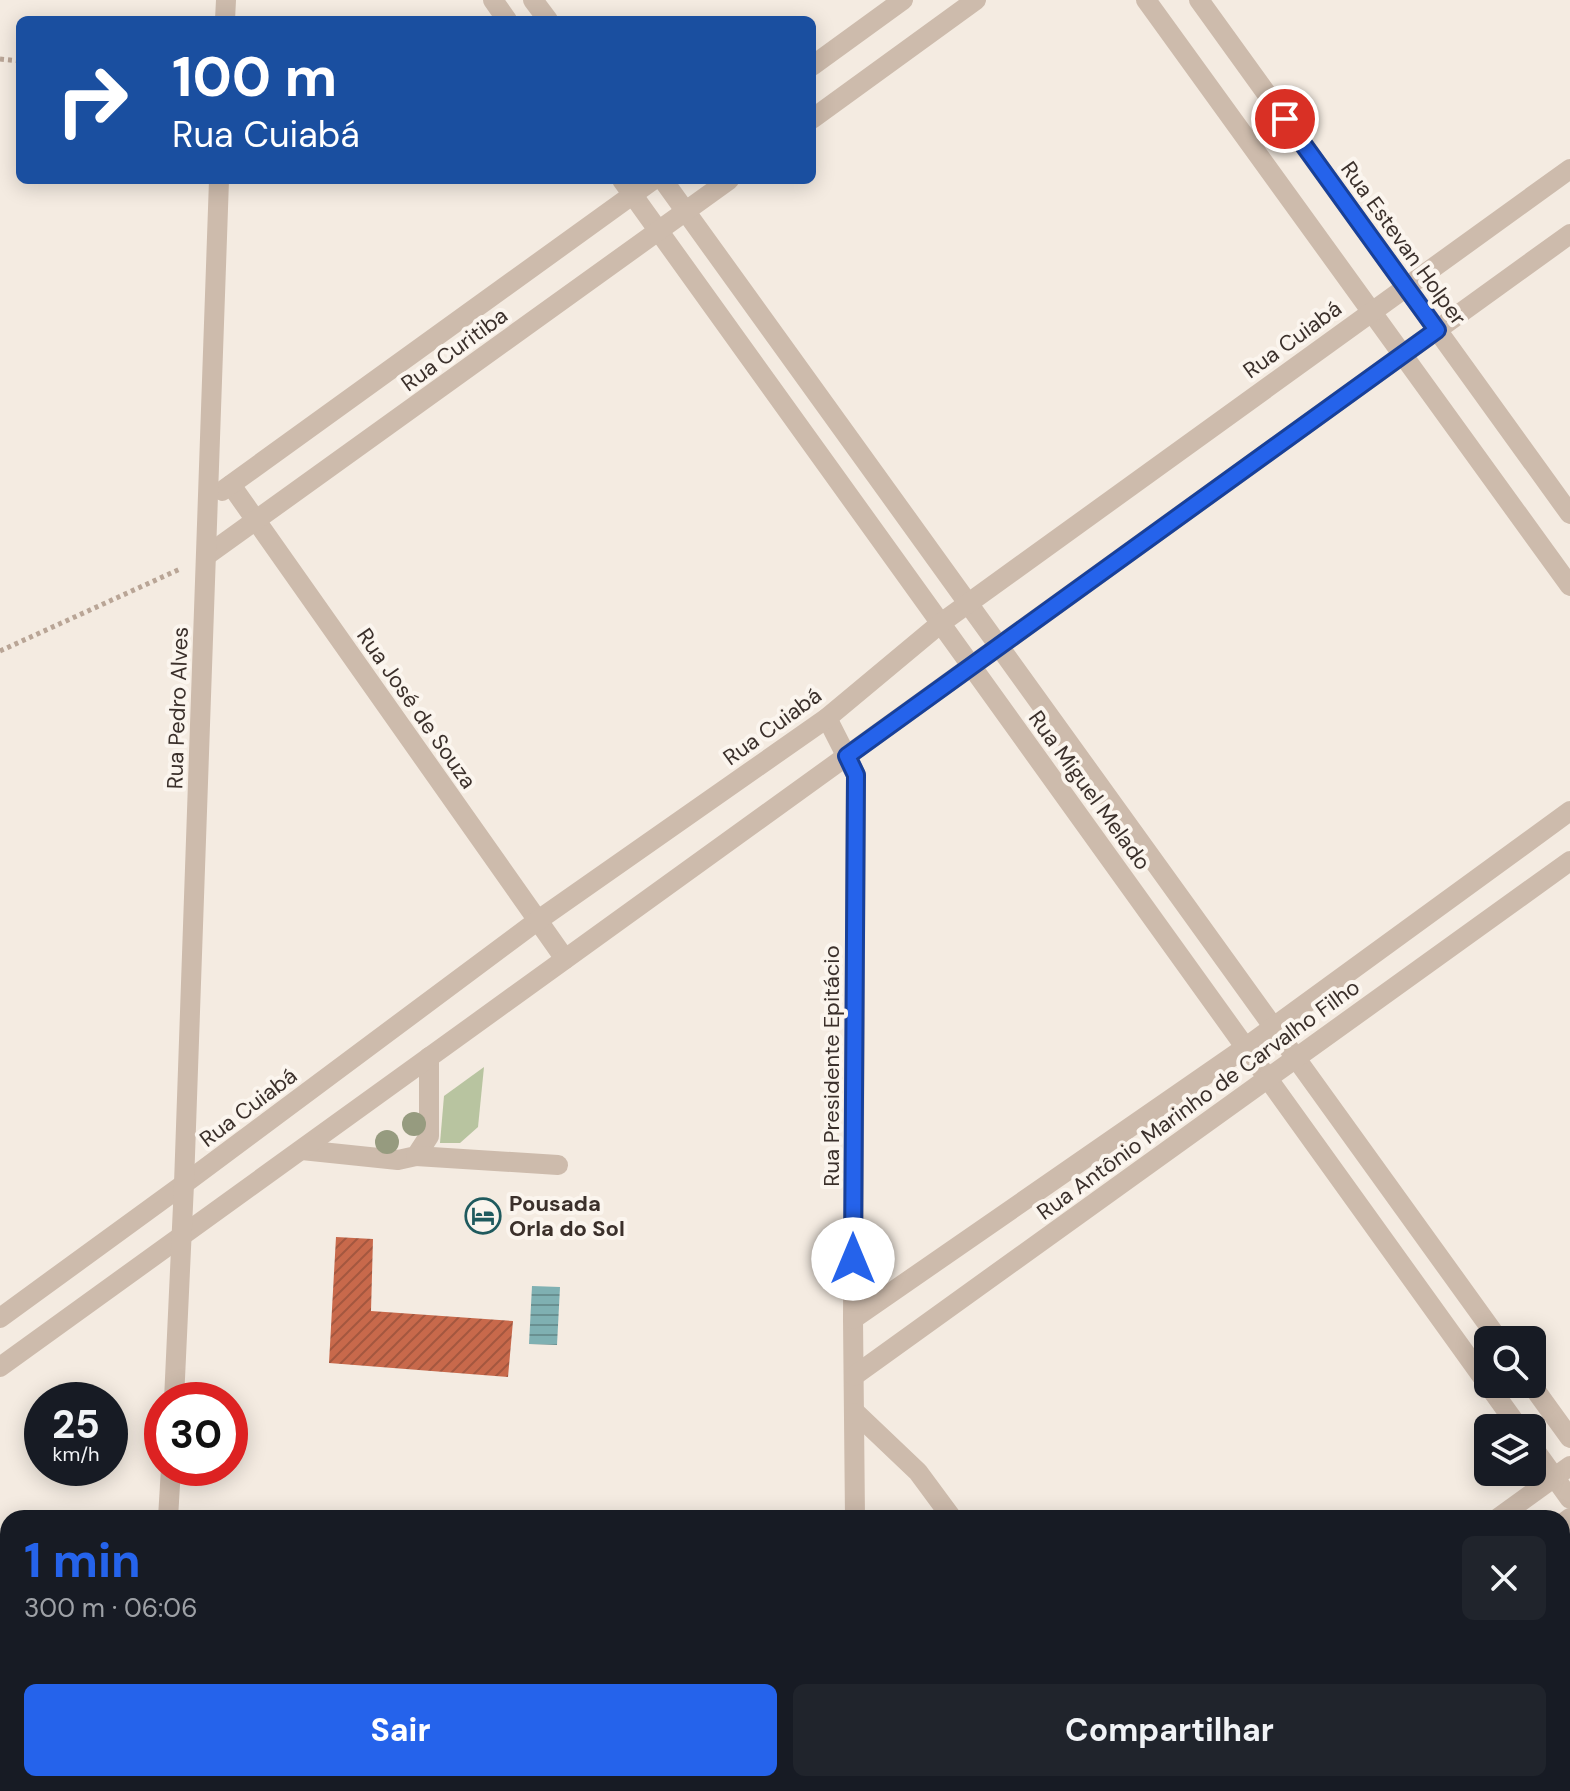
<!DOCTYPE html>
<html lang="pt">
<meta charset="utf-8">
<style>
:root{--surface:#171b24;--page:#20242c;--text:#f1f3f6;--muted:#9ea1a6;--accent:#2563eb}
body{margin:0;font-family:"DM Sans",sans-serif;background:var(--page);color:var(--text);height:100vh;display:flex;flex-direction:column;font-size:30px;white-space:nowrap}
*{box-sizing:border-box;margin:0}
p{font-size:26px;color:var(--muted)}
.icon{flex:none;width:44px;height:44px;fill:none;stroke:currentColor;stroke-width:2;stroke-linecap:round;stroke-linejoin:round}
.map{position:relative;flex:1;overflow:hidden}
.panel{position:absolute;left:0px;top:1510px;width:1570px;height:282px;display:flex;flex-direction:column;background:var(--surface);border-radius:24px 24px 0 0;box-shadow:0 4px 20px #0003}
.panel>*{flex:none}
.guide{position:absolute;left:16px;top:16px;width:800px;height:168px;border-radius:12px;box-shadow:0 4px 20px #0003;background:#1a4fa0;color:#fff;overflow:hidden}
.controls{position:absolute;left:1474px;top:1326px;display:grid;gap:16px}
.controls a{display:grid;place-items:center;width:72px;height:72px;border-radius:12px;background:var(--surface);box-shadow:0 4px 20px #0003;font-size:40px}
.speed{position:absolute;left:24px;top:1382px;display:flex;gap:16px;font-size:40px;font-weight:700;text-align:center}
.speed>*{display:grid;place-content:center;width:104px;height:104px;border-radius:50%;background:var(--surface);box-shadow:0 4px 20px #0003;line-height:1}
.speed small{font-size:20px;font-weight:400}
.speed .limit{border:12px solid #d22;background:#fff;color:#111}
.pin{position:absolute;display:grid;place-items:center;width:68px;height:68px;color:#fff;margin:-34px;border:4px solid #fff;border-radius:50%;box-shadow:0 2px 8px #0007}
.me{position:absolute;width:88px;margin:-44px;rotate:0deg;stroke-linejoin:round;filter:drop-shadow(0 0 6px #0008)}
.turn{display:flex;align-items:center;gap:28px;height:168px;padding:0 24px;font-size:36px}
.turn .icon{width:104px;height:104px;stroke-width:2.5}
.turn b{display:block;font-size:56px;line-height:68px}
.round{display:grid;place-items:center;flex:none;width:84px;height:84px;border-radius:12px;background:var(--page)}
.head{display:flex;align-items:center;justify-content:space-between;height:136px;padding:0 24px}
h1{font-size:48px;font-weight:700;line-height:60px;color:var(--accent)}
.action{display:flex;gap:16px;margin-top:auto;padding:16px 24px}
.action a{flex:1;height:92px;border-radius:12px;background:var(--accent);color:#fff;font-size:32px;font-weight:700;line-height:92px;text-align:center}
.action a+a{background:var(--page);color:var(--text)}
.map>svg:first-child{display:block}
</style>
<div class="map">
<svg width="1570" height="1791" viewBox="0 0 1570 1791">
<defs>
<pattern id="water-rules" width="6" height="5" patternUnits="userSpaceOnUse" patternTransform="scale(2)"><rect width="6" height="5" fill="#7fb0b2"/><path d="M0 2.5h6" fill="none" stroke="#699091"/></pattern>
<pattern id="building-hatch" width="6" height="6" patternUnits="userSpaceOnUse" patternTransform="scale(2)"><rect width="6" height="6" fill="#c8694b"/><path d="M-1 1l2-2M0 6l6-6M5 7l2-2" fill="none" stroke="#a4573f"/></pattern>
</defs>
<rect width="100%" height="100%" fill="#f4ebe1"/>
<!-- green -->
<g fill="#b8c4a0">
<path d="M484,1067L478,1127L460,1143H440L444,1096Z"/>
<path d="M891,1784H1087L1077,1791H891Z"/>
</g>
<!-- water -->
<path fill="url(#water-rules)" d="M532,1286L560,1287L557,1345L529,1344Z"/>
<!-- building -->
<g fill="url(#building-hatch)">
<path d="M336,1237L373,1239L371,1311L513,1321L508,1377L329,1363Z"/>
<path d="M929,1784H1026L1025,1791H937Z"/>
</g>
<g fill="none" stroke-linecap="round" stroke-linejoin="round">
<!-- path -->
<g stroke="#b9a596" stroke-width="5" stroke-dasharray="4 4" stroke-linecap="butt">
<path d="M0,59L20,61"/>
<path d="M0,651L180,569"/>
</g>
<!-- minor -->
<g stroke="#cdbbac" stroke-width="20">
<path d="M493,0L507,20"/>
<path d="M533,0L548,20"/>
<path d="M1146,0L1570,586"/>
<path d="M1199,0L1570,514"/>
<path d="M225,20L226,0"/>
<path d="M812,66L903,0"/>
<path d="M812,119L976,0"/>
<path d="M622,180L1519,1428"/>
<path d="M663,180L1499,1340"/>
<path d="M231,485L565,959"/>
<path d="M222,491L653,180"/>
<path d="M206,556L729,180"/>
<path d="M827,718L856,775L853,1319L855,1518"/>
<path d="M302,1150L398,1160L416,1156L429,1136V1057"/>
<path d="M416,1156L558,1165"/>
<path d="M0,1318L184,1184L537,921L827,718L941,623L1570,169"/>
<path d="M853,1319L1246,1047L1570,811"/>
<path d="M0,1367L1570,234"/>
<path d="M854,1376L1570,861"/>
<path d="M1531,1384L1570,1438"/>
<path d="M174,1400L184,1184L219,180"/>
<path d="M856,1413L918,1472L952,1518"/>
<path d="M1532,1446L1570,1499"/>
<path d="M168,1518L171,1468"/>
<path d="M1498,1518L1570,1466"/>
<path d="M1562,1524L1570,1518"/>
<path d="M1147,1784L1152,1791"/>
<path d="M155,1791L156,1784"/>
<path d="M854,1791V1784"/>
<path d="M1117,1791L1127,1784"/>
<path d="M1188,1791L1198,1784"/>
</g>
</g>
<!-- trees -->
<g fill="#969b7f">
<circle cx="414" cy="1124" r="12"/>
<circle cx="387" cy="1142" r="12"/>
</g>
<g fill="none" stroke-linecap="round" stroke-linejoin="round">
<defs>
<path id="route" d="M853,1259L856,775L847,756L1437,330L1285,119"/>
</defs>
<!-- route casing -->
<use href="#route" stroke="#184099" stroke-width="20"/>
<!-- route -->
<use href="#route" stroke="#2563eb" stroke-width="14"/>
</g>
<!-- icons -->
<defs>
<symbol id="hotel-ring" viewBox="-11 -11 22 22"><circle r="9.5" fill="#fbf5ee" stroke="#1f5a5e" stroke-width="1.5"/><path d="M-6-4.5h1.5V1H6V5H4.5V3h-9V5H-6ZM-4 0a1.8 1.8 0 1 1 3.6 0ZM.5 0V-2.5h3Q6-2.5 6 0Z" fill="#1f5a5e"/></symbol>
</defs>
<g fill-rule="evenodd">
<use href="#hotel-ring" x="463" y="1196" width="40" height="40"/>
</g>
<g text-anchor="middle" stroke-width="8" stroke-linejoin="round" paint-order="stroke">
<!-- street labels -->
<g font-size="22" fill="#3b302b" stroke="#fbf5ee">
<text transform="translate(1404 243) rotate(54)" y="8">Rua Estevan Holper</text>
<text transform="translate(1292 339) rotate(-36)" y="8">Rua Cuiabá</text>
<text transform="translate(454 349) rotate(-36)" y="8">Rua Curitiba</text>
<text transform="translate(177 708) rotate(-88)" y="8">Rua Pedro Alves</text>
<text transform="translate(417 708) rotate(55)" y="8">Rua José de Souza</text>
<text transform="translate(772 726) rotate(-36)" y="8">Rua Cuiabá</text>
<text transform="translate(1090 790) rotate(54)" y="8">Rua Miguel Melado</text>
<text transform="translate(831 1066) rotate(-90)" y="8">Rua Presidente Epitácio</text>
<text transform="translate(1198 1099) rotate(-36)" y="8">Rua Antônio Marinho de Carvalho Filho</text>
<text transform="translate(248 1107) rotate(-37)" y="8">Rua Cuiabá</text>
</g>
<!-- poi labels -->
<g font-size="22" font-weight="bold" fill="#3b302b" stroke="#fbf5ee" text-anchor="start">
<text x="509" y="1211">Pousada<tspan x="509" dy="25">Orla do Sol</tspan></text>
</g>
</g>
</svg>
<div class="controls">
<a><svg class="icon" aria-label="search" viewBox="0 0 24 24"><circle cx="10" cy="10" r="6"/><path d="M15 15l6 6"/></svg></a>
<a><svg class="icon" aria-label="layers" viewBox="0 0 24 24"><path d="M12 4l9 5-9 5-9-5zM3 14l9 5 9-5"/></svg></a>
</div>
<div class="speed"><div>25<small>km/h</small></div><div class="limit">30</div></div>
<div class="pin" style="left:1285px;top:119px;background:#d93025"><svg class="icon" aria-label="arrive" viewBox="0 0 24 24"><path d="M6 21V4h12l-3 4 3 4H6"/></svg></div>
<svg class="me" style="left:853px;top:1259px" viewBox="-20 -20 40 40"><circle r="19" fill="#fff"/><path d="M0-13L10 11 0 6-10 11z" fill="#2563eb"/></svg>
<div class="guide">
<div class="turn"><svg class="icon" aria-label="right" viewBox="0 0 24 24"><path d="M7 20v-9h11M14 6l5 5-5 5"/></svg><div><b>100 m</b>Rua Cuiabá</div></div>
</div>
<section class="panel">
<div class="head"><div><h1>1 min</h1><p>300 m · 06:06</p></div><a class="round"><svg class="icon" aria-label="close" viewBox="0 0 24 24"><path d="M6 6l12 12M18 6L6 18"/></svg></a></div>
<div class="action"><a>Sair</a><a>Compartilhar</a></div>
</section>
</div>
